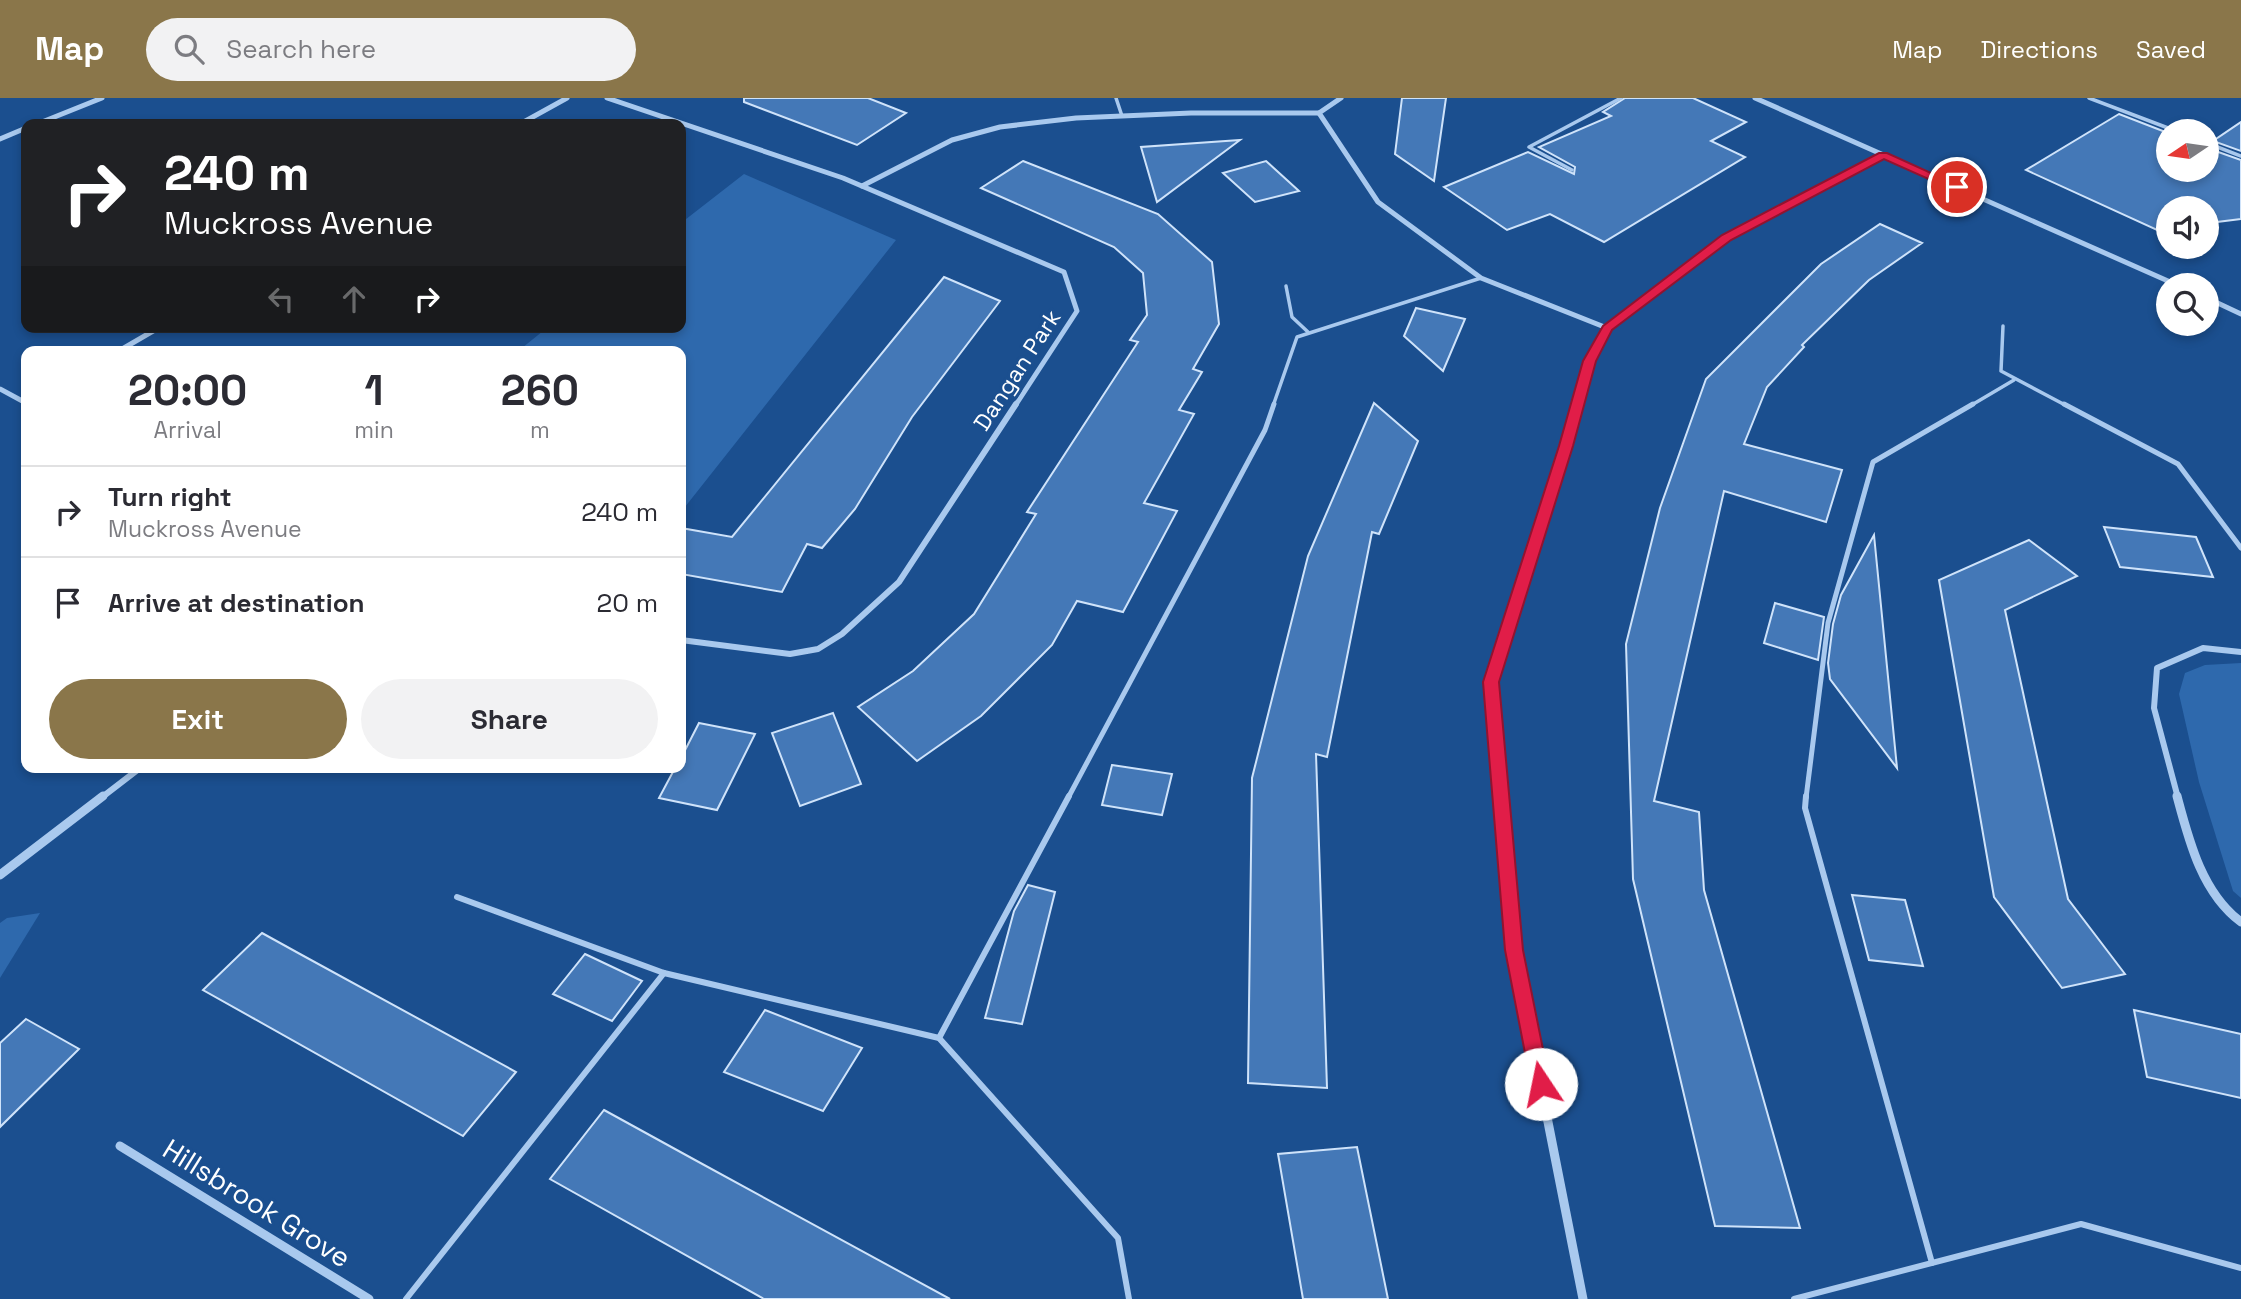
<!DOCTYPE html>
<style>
:root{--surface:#fff;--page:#f2f2f3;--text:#2b2b33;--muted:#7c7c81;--line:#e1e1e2;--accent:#8a764a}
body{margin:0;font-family:"Space Grotesk",sans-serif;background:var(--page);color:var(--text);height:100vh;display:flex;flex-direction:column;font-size:26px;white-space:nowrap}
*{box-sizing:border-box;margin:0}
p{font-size:23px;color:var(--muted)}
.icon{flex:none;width:38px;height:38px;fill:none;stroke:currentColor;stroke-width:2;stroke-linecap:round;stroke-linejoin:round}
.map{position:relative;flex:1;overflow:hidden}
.details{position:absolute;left:21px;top:248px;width:665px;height:427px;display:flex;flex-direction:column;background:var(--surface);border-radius:14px;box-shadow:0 4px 10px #0003}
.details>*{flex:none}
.banner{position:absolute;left:21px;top:21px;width:665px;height:214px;border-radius:14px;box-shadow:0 4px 10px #0003;background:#202124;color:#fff;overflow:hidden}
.needle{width:46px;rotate:257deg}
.buttons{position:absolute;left:2156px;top:21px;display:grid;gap:14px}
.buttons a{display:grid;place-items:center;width:63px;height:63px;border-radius:50%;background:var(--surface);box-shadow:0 4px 10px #0003;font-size:35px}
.pin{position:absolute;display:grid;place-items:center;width:60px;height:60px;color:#fff;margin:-30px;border:4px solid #fff;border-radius:50%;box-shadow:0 2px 7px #0007}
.me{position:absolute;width:77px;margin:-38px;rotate:349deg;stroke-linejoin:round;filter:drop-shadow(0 0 5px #0008)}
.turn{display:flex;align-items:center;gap:24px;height:147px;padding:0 28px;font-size:32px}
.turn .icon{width:91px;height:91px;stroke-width:2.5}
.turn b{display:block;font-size:49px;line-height:60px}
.lanes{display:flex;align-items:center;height:66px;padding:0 28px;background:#0003;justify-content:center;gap:35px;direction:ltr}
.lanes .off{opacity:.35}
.eta{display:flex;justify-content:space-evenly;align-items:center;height:119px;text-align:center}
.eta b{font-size:42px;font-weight:600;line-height:49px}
.button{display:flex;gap:14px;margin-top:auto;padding:14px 28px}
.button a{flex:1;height:80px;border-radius:42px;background:var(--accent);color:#fff;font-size:28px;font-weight:600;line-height:80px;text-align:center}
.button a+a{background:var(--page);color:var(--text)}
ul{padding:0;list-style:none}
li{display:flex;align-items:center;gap:21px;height:91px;padding:0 28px;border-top:2px solid var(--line)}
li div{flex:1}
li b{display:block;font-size:26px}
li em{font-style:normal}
header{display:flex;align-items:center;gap:42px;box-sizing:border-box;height:98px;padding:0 35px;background:var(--accent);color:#fff}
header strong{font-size:33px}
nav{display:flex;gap:38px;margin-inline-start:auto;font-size:24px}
.search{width:490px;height:63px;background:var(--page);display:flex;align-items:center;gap:18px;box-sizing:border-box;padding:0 24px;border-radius:38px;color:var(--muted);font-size:26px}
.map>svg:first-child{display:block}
</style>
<header>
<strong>Map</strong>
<div class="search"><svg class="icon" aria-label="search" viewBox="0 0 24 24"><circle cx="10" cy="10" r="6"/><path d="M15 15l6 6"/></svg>Search here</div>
<nav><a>Map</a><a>Directions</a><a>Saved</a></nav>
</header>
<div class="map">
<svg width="2241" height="1201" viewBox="0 0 2241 1201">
<rect width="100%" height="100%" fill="#1b4f8f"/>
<!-- green -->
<g fill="#2e69ad">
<path d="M744,76L896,142L681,414V254H517L548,229H681V125Z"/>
<path d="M2241,565V800L2233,793L2199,684L2179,596L2185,575L2205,567Z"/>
<path d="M40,815L0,880V825L7,820Z"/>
</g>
<!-- building -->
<g fill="#4478b7" stroke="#cfe3fa" stroke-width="2">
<path d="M744,0H868L906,15L857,47L744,4Z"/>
<path d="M1402,0H1446L1434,83L1395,56Z"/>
<path d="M1625,0H1693L1746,24L1711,43L1745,59L1604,144L1550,116L1507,132L1444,89L1528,54L1574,76L1575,69L1539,49L1611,18L1603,14Z"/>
<path d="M2119,16L2168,35V72H2207V50L2241,62V121L2217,124L2207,130V110H2168V137L2026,72Z"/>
<path d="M2241,24V53L2213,43Z"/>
<path d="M1240,42L1157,104L1141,49Z"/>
<path d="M1023,63L1158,116L1212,164L1219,226L1193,271L1202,274L1179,312L1194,316L1144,405L1177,413L1123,514L1077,503L1052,547L981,618L917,663L858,609L913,573L974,516L1036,416L1027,414L1138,244L1130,242L1147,217L1143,175L1114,149L981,90Z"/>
<path d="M1266,63L1299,93L1255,104L1223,75Z"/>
<path d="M1880,126L1922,145L1869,182L1802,247L1804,249L1767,289L1744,346L1842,372L1826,424L1724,393L1654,703L1699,714L1704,792L1800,1130L1715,1128L1633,781L1626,546L1660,410L1706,281L1821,166Z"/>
<path d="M944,179L1000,203L912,319L855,411L822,450L807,446L782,494L681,476V430L732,439Z"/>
<path d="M1416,210L1465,221L1443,273L1404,238Z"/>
<path d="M1374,305L1418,343L1379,436L1372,434L1327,659L1316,656L1327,990L1248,985L1252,680L1308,458Z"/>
<path d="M2104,429L2196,439L2213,479L2120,469Z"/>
<path d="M1874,437L1897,670L1830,581L1828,565L1833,526L1841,497Z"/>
<path d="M2029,442L2077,478L2005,512L2068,801L2125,876L2062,890L1994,799L1939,482Z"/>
<path d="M1775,505L1824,519L1818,562L1764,545Z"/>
<path d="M833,615L861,686L800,708L772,635Z"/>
<path d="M699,625L755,636L717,712L659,700L675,670H681V660Z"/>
<path d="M1112,667L1172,676L1162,717L1102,707Z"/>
<path d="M1028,787L1055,794L1022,926L985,920L1014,813Z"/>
<path d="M1852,797L1905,802L1923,868L1869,862Z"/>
<path d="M262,835L300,856L516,974L463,1038L203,892Z"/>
<path d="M585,856L642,883L612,923L553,896Z"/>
<path d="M765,912L862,950L823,1013L724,974Z"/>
<path d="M2134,912L2241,936V1000L2147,979Z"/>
<path d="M26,921L79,951L0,1029V945Z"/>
<path d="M604,1012L695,1062L950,1201H764L550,1081Z"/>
<path d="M1357,1049L1388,1201H1303L1278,1056Z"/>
</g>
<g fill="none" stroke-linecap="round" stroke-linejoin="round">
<!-- lane-far2 -->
<g stroke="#a9c9ee" stroke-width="3.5">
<path d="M1116,0L1122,18"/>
<path d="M2089,0L2176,33"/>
<path d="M2207,45L2241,58"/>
<path d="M1572,72L1529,49L1621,0"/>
<path d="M1286,188L1292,219L1308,234"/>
<path d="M2003,228L2001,273L2067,308"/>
<path d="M1273,308L1297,239L1481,180"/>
<path d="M1970,308L2014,282"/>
</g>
<!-- lane-far1 -->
<g stroke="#a9c9ee" stroke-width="5">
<path d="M2064,306L2178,366L2241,450"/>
<path d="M1068,700L1265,332L1274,306"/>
<path d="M1806,700L1828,525L1873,364L1973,306"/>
</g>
<!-- lane -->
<g stroke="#a9c9ee" stroke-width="6">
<path d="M1806,698L1805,710L1932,1165"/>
<path d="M457,799L664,875L939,940L1118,1140L1129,1201"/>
<path d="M939,940L1069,698"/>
<path d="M406,1201L664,875"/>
<path d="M1794,1201L2081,1126L2241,1170"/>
</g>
<!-- street-far2 -->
<g stroke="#a9c9ee" stroke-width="5">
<path d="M607,0L843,80L1064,174L1077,213L1015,308"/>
<path d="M1341,0L1319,15L1378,104L1481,180L1607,230"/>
<path d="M1755,0L2177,187"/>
<path d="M37,26L102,0"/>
<path d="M520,26L567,0"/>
<path d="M0,41L26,30"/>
<path d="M862,88L952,42L1000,29L1076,20L1191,15H1319"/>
<path d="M2207,200L2241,216"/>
<path d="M117,254L160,229"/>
<path d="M0,291L26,305"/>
<path d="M1577,308L1589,263L1607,230L1726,140L1883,57"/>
</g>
<!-- street-far1 -->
<g stroke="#a9c9ee" stroke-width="6">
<path d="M681,542L790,556L818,551L842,536L899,484L1016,306"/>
<path d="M101,700L140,670"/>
<path d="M1501,700L1491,584L1577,306"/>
<path d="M2178,700L2154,610L2157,570L2203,550L2241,554"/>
</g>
<!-- street -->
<g stroke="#a9c9ee" stroke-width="9">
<path d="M1501,698L1514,852L1583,1201"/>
<path d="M2177,698C2189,743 2202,795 2241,824"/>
<path d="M0,777L103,698"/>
<path d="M120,1048L369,1201"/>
</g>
</g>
<!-- route -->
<path fill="#e11d48" stroke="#92132f" stroke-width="2" d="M1879,55H1887L1962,89L1953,92L1884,61L1731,142L1612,232L1596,263L1573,348L1499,584L1523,852L1550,986L1547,993L1541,996L1534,993L1531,986L1505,852L1483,584L1559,348L1583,263L1603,228L1722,137Z"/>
<g text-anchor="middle" stroke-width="6" stroke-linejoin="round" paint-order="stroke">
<!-- street labels -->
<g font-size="23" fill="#fff" stroke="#1b4f8f">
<text transform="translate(1017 272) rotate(-57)" y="8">Dangan Park</text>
</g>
<!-- near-street labels -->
<g font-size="28" fill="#fff" stroke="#1b4f8f">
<text transform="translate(257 1105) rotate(32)" y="10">Hillsbrook Grove</text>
</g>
</g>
</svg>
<div class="buttons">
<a><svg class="needle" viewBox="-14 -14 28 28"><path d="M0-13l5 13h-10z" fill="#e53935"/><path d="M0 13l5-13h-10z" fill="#7c7c81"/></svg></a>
<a><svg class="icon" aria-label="sound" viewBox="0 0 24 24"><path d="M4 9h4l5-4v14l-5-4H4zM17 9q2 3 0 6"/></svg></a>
<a><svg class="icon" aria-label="search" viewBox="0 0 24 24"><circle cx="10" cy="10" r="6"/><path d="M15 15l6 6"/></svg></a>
</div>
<div class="pin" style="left:1957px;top:89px;background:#d93025"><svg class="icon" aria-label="arrive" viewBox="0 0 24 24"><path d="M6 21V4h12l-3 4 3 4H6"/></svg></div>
<svg class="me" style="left:1541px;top:986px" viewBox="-20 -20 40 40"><circle r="19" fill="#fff"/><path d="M0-13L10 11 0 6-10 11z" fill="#e11d48"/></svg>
<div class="banner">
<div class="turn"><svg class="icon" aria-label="right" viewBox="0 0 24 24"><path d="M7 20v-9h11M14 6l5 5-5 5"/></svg><div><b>240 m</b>Muckross Avenue</div></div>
<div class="lanes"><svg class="icon off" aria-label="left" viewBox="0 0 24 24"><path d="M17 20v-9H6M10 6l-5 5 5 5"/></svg><svg class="icon off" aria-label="ahead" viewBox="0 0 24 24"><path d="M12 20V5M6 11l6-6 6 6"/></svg><svg class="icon" aria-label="right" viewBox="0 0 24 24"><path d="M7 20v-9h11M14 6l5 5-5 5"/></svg></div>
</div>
<section class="details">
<div class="eta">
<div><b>20:00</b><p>Arrival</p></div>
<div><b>1</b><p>min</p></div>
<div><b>260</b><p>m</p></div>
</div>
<ul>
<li><svg class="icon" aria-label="right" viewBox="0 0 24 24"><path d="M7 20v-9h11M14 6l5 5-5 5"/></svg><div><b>Turn right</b><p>Muckross Avenue</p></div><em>240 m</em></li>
<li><svg class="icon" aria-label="arrive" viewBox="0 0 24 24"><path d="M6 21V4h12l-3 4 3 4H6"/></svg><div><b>Arrive at destination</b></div><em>20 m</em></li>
</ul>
<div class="button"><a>Exit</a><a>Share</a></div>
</section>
</div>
